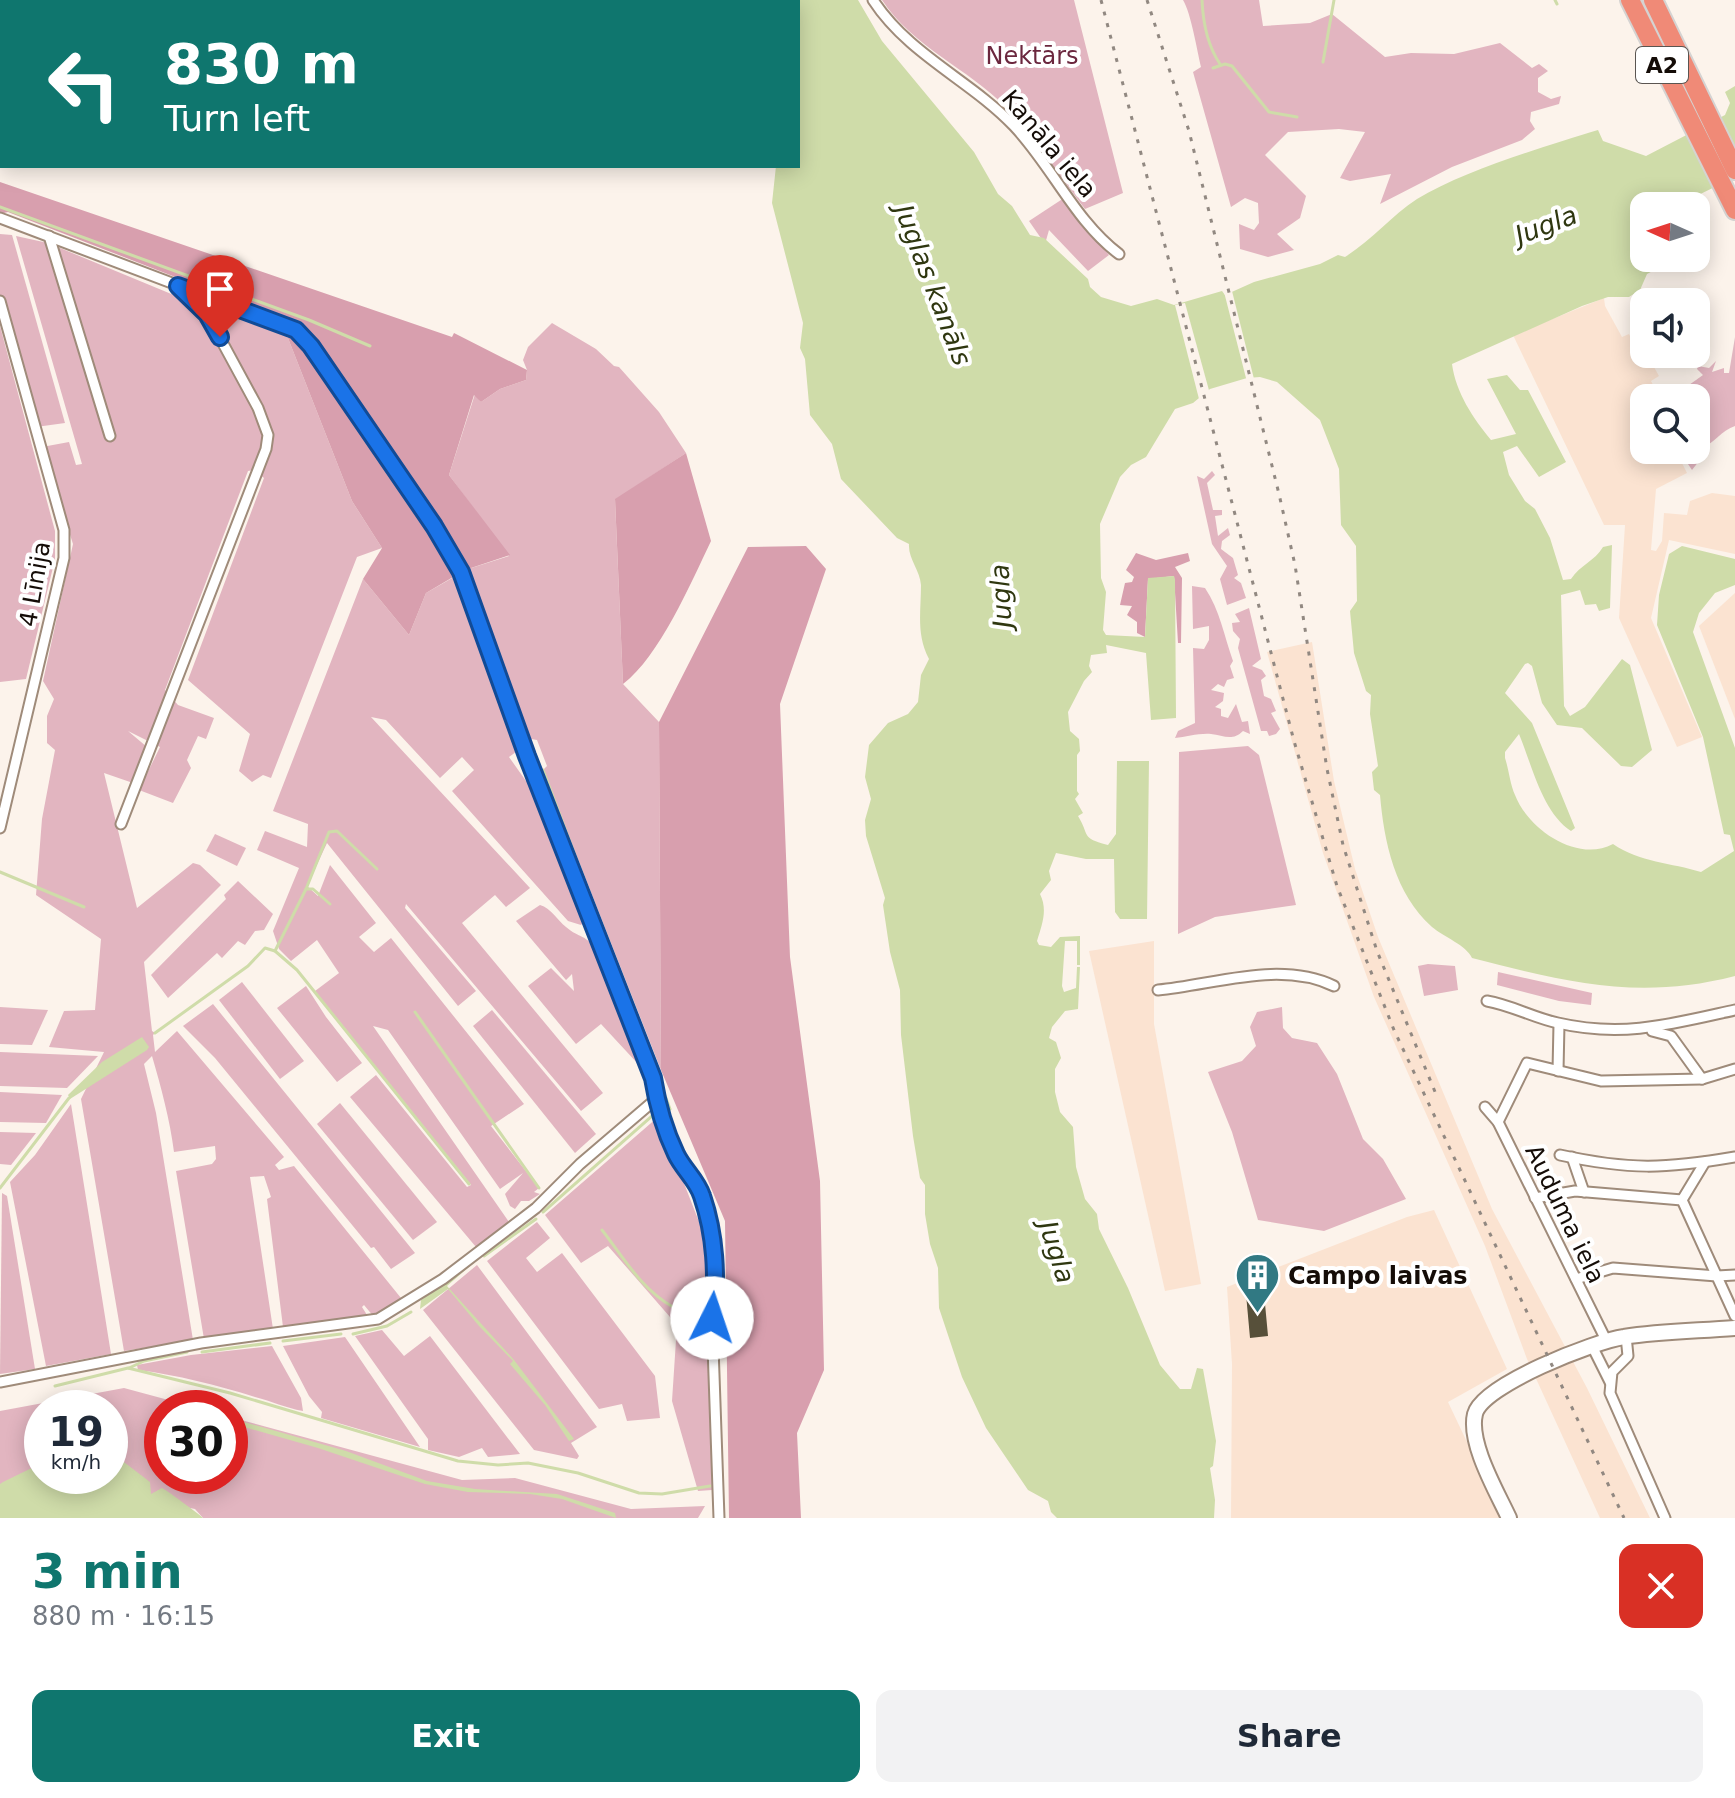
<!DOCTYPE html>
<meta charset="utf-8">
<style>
:root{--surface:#fff;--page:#f2f2f3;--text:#1f2937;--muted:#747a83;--accent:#0f766e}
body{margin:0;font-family:"DejaVu Sans",sans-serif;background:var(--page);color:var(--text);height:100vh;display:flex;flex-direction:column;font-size:30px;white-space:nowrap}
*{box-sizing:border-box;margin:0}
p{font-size:26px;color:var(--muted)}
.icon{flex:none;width:44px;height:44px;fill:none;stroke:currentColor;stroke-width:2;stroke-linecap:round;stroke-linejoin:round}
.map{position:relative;height:1518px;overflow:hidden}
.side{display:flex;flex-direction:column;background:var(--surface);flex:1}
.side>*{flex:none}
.banner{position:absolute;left:0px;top:0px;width:800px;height:168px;box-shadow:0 4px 20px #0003;background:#0f766e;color:#fff;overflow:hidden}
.needle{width:52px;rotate:273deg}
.tools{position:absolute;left:1630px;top:192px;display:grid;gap:16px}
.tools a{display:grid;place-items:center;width:80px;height:80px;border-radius:16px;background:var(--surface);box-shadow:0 4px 20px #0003;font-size:40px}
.speed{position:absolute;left:24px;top:1390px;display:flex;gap:16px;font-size:40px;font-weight:700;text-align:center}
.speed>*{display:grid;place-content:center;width:104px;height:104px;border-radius:50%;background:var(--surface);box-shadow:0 4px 20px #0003;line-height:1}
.speed small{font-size:20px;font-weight:400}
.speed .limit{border:12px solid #d22;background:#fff;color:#111}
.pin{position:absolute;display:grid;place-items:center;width:68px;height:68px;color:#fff;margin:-82px -34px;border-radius:50% 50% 50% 0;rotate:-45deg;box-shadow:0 0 8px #0007}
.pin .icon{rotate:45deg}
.me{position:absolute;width:88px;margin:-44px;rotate:4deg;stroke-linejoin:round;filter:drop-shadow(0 0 6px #0008)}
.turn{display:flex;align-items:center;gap:28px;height:168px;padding:0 32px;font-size:36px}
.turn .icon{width:104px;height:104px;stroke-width:2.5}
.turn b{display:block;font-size:56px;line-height:68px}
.round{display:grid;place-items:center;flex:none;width:84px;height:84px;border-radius:16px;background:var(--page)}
.summary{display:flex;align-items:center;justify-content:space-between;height:136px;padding:0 32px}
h1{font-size:48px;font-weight:600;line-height:60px;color:var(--accent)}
.button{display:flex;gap:16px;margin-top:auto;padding:16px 32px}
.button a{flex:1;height:92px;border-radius:16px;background:var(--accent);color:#fff;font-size:32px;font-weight:600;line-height:92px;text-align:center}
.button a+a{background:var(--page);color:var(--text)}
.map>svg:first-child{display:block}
</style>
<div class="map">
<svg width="1735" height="1518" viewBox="0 0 1735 1518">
<rect width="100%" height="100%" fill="#fcf3eb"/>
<!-- built -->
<g fill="#fbe3d1">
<path d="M1604,298L1605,306L1622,337L1629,334L1638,352L1644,349L1659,376L1651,381L1660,398H1644V450L1689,452L1679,457L1687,473L1656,489L1651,550L1656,551L1662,541L1664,513L1687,515L1690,501L1712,493L1735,496V554L1669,540L1651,618L1702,737L1677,747L1619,618L1625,525H1604L1513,335Z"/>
<path d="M1735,593V719L1699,626Z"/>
<path d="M1312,642L1334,781L1355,869L1378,937L1492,1209L1587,1388L1650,1518H1600L1527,1359L1485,1246L1374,997L1323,853L1267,652Z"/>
<path d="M1154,941V1024L1201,1284L1165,1291L1089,951Z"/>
<path d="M1434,1210L1507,1369L1448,1402L1503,1518H1231L1232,1364L1227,1287L1407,1217Z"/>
</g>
<!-- green -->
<g fill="#e2b5c0" fill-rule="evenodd">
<path d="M882,0H1074L1123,193L1085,209C1059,175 1035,138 1006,107C967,68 913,47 882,0Z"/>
<path d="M1183,0H1259L1263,26L1310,23L1332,14L1385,57L1411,53L1454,54L1500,43L1532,68L1539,64L1548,71L1538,78V92L1551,99L1561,96L1559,104L1531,112L1530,121L1535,129L1522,140L1452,167L1380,204L1391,174L1350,181L1340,178L1365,132L1339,129L1288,132L1265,155L1306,196L1300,218L1277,234L1294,250L1268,257L1240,249L1239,224L1254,230L1259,223L1258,203L1245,198L1231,207L1193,72L1201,67C1197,50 1191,13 1183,0Z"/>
<path d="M1064,198L1109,255L1088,271L1049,230L1045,244L1029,221Z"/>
<path d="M0,234L12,235L65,423L36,427L0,297Z"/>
<path d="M16,236L48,243L181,298L284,328L352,501L382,548L357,557L271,778L263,775L252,782L239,771L250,734L188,680L264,478L254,470L248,471L165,690L178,705L214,718L206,739L198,736L187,760L191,768L173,803L139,790L160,747L128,731L147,747L133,783L104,773L137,908L193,863L200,865L221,885L144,962L152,1031L155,1033L153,1035L155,1052L177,1031L284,1157L275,1165L279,1170L294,1166L401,1298L395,1306L374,1317L364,1305L362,1307L367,1315L283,1327L267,1199L271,1197L264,1176L250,1177L273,1329L204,1339L176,1171L212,1164L216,1159L215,1146L174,1152C170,1120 161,1087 152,1056L144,1064L156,1113L193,1340L124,1351L81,1099L104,1052L49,1047L64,1011L95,1010L101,939L36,895L42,819L55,750L47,743V716L54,699L43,681L73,544L42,447L69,442L76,465L82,464Z"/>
<path d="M552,323L596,349L614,366L619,367L659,412L686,453L615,500L623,684L659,722L661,1070L543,770L547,766L537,740L531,739L465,570L509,556L449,475L475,394L481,402L500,389L526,380L527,370L523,360L528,347Z"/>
<path d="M0,326L55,531V559L26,679L0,682Z"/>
<path d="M1735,337V426C1722,430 1714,443 1700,450L1699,461L1692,470L1684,458L1692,453L1689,450H1696V432L1710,416L1706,414L1696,422V398H1689L1685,391L1689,385L1703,375L1697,369L1698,366L1709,368L1716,361L1712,372L1724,368V373H1729Z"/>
<path d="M1212,471L1215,475L1207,483L1213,510H1222V515L1215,516L1218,536L1228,528L1230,535L1222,541L1221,549L1233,558L1238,575L1234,578L1241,583L1246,598L1227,605L1220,579L1227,566L1212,544L1197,476L1204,479Z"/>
<path d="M454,577L520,749L509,757L526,781L531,777L545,806L585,920L581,925L568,921L452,791L474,770L462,757L440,778L386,720L371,717L530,888L506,907L495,895L462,923L603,1093L581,1111L406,904L405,908L476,991L458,1006L327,843L307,886L318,896L330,865L376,923L359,937L374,952L391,938L524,1104L491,1126L539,1188L534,1192L540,1194L529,1201H521L515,1209L510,1206L505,1194L523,1173L500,1189L388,1030L373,1026L509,1222L476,1247L350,1097L376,1075L467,1187L471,1185L315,991L339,973L317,940L291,961L279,949L273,931L299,868L257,850L265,831L307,847L308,824L273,811L363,579L409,635L426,593Z"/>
<path d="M1192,586L1205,588C1220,610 1224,636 1233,661L1230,666L1234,678L1227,680L1224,687L1218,684L1211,690L1224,693L1223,701L1215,707L1221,709V716L1228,718L1236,704L1242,722L1248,721L1250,734L1243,731C1232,742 1223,735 1211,734C1199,733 1186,737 1175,738L1178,731L1195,723L1193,648L1204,649L1209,640V626L1193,629Z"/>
<path d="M1249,608L1261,659L1252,666L1262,670L1266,676L1261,680L1264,696L1271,699L1276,711L1271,713L1280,729L1276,734L1269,736L1267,731H1261L1238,648L1240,639L1233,631L1232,623L1240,622L1235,614Z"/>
<path d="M1248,746L1259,755L1296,905L1215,917L1178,934L1179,752Z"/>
<path d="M215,834L246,848L237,866L206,851Z"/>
<path d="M238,881L273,914L264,930L255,931L245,945L238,941L222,958L217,953L168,998L151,975L226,899L224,895Z"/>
<path d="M540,905C551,908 557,920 566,927C580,939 585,933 598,952L639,1065L601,1024L576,1044L528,986L551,968L574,991L572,974L566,980L516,921Z"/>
<path d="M1428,964L1455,966L1458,990L1424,996L1418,966Z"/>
<path d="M1498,972L1592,993L1591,1005L1559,1001L1497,985Z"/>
<path d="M242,982L304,1061L280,1079L219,1000Z"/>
<path d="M306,986L326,1017L362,1063L337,1082L277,1008Z"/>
<path d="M213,1004L415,1253L391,1269L374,1247L371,1248L215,1058L183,1026Z"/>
<path d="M0,1007L48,1010L32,1045L0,1044Z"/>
<path d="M1282,1007L1283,1028L1292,1038L1317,1043L1337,1074L1363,1139L1383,1159L1406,1199L1324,1231L1258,1220L1232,1132L1208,1072L1242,1061L1256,1046L1250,1027L1257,1012Z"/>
<path d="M492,1010L596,1134L575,1153L473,1026Z"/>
<path d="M0,1052L98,1056L67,1088L0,1086Z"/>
<path d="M0,1092L62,1095L46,1123L0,1122Z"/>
<path d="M340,1103L437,1222L413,1240L317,1124Z"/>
<path d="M71,1104L111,1354L46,1366L10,1182L35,1155Z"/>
<path d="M658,1117L705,1237L712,1490L698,1491L672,1401L677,1325L608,1246L581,1263L545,1215Z"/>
<path d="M0,1132L36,1133L11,1165L0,1164Z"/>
<path d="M2,1193L7,1196L35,1369L0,1374Z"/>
<path d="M537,1222L550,1238L526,1258L537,1272L562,1253L655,1376L660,1418L627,1421L622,1404L599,1409L487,1261Z"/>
<path d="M477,1265L597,1427L571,1443L579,1456L577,1459L534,1450L423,1310Z"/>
<path d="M382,1330L404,1356L430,1336L520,1454L488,1457L482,1448L459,1457L428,1450V1439L355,1336Z"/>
<path d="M345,1337L420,1447L321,1418L322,1412L309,1396L283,1346Z"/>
<path d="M272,1346L301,1398L303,1411C285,1408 272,1401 255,1397C217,1385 177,1375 138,1370L137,1365L191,1355Z"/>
<path d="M124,1388L198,1408H162V1476H230V1417L462,1480L515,1478L631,1509L705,1506L698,1518H203L195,1509L185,1507L0,1518V1411ZM42,1408H110V1476H42Z"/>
</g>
<!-- forest -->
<g fill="#d89fae">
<path d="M0,182L452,337L454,333L527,370L526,380L500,389L481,402L474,395L449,475L510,555L465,570L426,593L409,635L363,579L382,548L352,501L284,328L255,308L8,212L0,214Z"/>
<path d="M686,453L711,541C691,583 659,657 623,684L615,499Z"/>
<path d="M806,546L826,569L780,704L790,957L820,1181L824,1370L797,1433L801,1518H729L725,1221L661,1070L659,722L748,547Z"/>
<path d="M1136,553L1156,560L1188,553L1190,561L1175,567L1182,578L1181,643H1178L1174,576L1148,579L1145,637L1137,633V622L1127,615L1132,606L1120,605L1125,583L1132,582L1134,577L1126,570Z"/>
</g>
<!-- water -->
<g fill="#cfdca9">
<path d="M723,0H858L882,41L974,152L998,194L1012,206L1030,235L1044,238L1088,279L1090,287L1101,297L1131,306L1157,299L1174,305L1222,291L1225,295L1254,282L1320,264L1338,255L1345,257C1372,240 1391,216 1417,199C1465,170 1543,147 1598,130L1603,141L1646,156L1725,115L1730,103L1725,92L1735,86V177L1676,206H1644V258H1661L1664,265L1647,274L1640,290L1629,297H1608L1582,306L1452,364C1456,393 1473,418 1491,440L1516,434L1487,379L1507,375L1520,390H1528L1566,462L1539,477L1517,446L1503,452L1509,475L1525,501L1535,509L1550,538L1563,580L1571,579C1580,565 1595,561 1603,547L1612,545L1610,608L1599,611L1596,604L1585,605L1580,590L1561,595L1564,706L1570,716L1585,707L1622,659L1630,665L1652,750L1632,767L1621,766L1582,728L1557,725L1542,703L1532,666L1528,663L1525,664L1505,693L1532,723L1575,828L1571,831C1542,812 1532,765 1519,734L1505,752V758C1509,770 1510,784 1515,795C1528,829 1577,863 1613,844C1639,862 1672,863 1701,872L1734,851L1730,835L1724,834L1703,737L1657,625L1659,595L1669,554L1682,546L1735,559V585L1715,593L1699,613L1693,632L1735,748V976C1638,1001 1566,982 1472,958C1466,945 1444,937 1432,927C1395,894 1384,842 1380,795L1374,790L1372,772L1378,766L1370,714L1371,695L1366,691L1354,653L1350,611L1357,601L1356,546L1341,525L1339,469L1320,420L1277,382L1260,377L1247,378L1210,389L1193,403L1175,409L1146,457L1131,465L1120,477L1100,524L1101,578L1106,592L1103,630L1106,635L1145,637L1148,578L1174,576L1175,580L1176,718L1151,720L1146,653L1106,645L1107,653L1091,655L1089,666L1092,672L1084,681L1068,712L1070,731L1079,739L1080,751L1077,755V791L1079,794L1075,799L1083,813L1078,816C1090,835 1080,838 1108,845L1116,834L1117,761H1149L1147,919H1120L1115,912L1114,859H1086L1056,853L1049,871L1051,880L1040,894C1048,910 1042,925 1037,941L1039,945L1051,947L1060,937L1080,936V965H1077V941H1065L1062,986L1064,992L1076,988L1077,967H1080L1078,1009L1065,1011L1052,1027L1049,1038L1056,1042L1061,1058L1055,1069V1092L1060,1112L1073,1127L1076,1167L1085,1199L1097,1214L1099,1229L1128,1288L1160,1365L1180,1389H1191L1197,1368L1203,1369L1216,1441L1213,1466L1210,1468L1215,1500L1214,1518H1057L1051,1512L1048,1501L1028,1490L986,1428L962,1377L939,1308L938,1268L930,1244L925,1214V1185L920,1178L913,1136L901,1035L900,990L890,952L883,905L885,898L866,836L865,820L871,799L865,777L869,745L888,723L908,714L918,702L921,675L929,659C916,634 921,612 921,585C920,570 908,559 909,544L897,538L841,479L832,444L810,415L805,359L800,348L803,323L772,203L776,166H798V2Z"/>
<path d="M142,1037L149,1047L147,1050L70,1099L68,1095L102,1062Z"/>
<path d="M477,1260L447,1286L514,1360L574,1439L569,1441L545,1405L510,1364L513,1361L479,1326L448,1289L420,1309L421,1300Z"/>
<path d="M230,1418L346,1451L427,1481L475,1489L557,1494L615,1513L616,1518L562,1499L530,1494L468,1492L425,1484L318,1448L230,1423Z"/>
<path d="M110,1458L120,1459L150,1482L151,1494L162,1488C165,1489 199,1514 203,1518H0V1484L3,1482L42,1463V1476H110Z"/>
</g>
<!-- pier -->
<g fill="#fcf3eb">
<path d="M1233,286L1232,291L1255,383L1247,382L1223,288L1226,291Z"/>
<path d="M1185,303L1210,394L1199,399L1175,305Z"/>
</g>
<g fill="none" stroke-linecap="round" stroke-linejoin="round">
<!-- stream -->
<g stroke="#cfdca9" stroke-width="3">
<path d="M1202,0C1203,23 1207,45 1220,64"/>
<path d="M1555,0L1557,4"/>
<path d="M1323,62L1334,0"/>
<path d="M1213,68L1225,64L1232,66L1269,112L1297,117"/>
<path d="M0,207L309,320L370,346"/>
<path d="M543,770L670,1109"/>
<path d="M0,872L84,907"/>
<path d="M306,889L329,832L337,831L377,869"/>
<path d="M275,951L306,889H313L330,904"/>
<path d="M415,1012L539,1188"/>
<path d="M155,1033L248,966L265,948L275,951L297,970L469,1184"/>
<path d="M0,1188L69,1098"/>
<path d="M543,1212L653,1115"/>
<path d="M602,1230C624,1258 641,1289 673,1307"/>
<path d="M484,1256L536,1219"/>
<path d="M353,1334L387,1326L411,1312"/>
<path d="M283,1341L341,1334"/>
<path d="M202,1352L270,1343"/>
<path d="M129,1368L144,1361L187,1352"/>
<path d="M55,1386L128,1368L230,1393L458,1461L498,1465L528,1463L578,1473L639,1493L662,1494L710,1486"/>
</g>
</g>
<!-- building -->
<path fill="#57503a" d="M1264,1293L1268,1336L1250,1338L1246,1294Z"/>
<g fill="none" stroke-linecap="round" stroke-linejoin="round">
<defs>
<g id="street">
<path d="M873,0C909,55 970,80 1014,126C1052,166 1075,221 1119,254"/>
<path d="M0,218L296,330L311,346L346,402L434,526L461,572L527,756L653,1078C657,1103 665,1131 676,1154C683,1169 696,1180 702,1196C715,1234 718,1278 712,1318L719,1518"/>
<path d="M49,236L110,436"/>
<path d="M0,301L64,530V558L0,828"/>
<path d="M121,824L266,449L268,435L258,408L207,314L181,288"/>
<path d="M1158,990C1214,985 1279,960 1334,986"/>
<path d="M1487,1001C1511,1005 1534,1018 1558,1023C1623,1038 1672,1024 1735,1010"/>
<path d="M1652,1031L1671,1036L1702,1079"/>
<path d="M1558,1071L1559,1024"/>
<path d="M1485,1107L1498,1122L1606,1340"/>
<path d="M1498,1122L1527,1063L1601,1081L1702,1079L1735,1069"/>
<path d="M1560,1155C1629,1170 1665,1169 1735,1157"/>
<path d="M1572,1157L1584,1192"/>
<path d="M1705,1162L1682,1200L1735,1316"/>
<path d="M1535,1198L1575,1191L1682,1200"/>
<path d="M1576,1279L1613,1268L1717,1276L1735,1275"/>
<path d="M1626,1336L1628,1356L1612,1372L1610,1393L1665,1518"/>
<path d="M1592,1346L1610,1382"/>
<path d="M0,1382L201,1343L378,1319L443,1279L536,1208L580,1164L656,1099"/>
</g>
<path id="secondary" d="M1509,1518C1497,1492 1468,1443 1475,1414C1482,1385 1595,1341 1624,1337C1661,1331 1698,1331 1735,1328"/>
<g id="highway">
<path d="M1630,0L1735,210"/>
<path d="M1653,0L1735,170"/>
</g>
</defs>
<!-- street casing -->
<use href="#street" stroke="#9f8b7a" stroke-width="13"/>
<!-- secondary casing -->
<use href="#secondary" stroke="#9f8b7a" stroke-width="18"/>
<!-- highway casing -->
<use href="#highway" stroke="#d5d3d2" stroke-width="22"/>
<!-- street -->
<use href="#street" stroke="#fff" stroke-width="9"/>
<!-- secondary -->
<use href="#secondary" stroke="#fff" stroke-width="14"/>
<!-- highway -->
<use href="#highway" stroke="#f08a77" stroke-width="18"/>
<!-- rail -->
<g stroke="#918881" stroke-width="3" stroke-dasharray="4 8" stroke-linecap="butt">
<path d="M1101,0L1294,741L1337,886L1394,1030L1624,1518"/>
<path d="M1147,0L1189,131L1279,494L1295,565L1327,769L1343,845L1377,951L1438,1099"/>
</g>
</g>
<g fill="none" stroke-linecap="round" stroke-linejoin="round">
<defs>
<path id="route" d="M220,337L207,314L178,286L296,330L311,346L434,526L461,572L527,756L653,1078C657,1103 665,1131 676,1154C683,1169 697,1180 702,1196C715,1234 718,1278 712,1318"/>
</defs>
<!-- route casing -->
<use href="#route" stroke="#114b97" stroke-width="20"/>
<!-- route -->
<use href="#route" stroke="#1a73e8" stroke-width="14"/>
</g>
<!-- icons -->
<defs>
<symbol id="building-pin" viewBox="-11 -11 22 30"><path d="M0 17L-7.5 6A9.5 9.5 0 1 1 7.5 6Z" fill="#317983" stroke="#fff"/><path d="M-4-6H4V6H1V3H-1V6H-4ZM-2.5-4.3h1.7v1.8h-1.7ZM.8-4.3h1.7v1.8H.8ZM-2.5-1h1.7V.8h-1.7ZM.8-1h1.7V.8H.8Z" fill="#fff"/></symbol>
</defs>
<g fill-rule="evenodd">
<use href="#building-pin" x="1232" y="1250" width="51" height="69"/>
</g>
<g text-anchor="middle" stroke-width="8" stroke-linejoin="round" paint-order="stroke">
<!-- shield labels -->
<rect fill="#fff" stroke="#5a5551" stroke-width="2" x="1636" y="47" width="52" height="36" rx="6"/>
<g font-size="22" font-weight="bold" fill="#140c07">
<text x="1662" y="73">A2</text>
</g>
<!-- park labels -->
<g font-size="24" fill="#6b273e" stroke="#fff">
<text x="1032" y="64">Nektārs</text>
</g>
<!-- street labels -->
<g font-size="24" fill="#140c07" stroke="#fff">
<text transform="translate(1049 144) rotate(50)" y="8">Kanāla iela</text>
<text transform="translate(35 584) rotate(-80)" y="8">4 Līnija</text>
<text transform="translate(1565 1214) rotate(64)" y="8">Auduma iela</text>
</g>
<!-- poi labels -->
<g font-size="24" font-weight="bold" fill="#140c07" stroke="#fff" text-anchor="start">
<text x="1288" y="1284">Campo laivas</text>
</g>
<!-- water labels -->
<g font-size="26" font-style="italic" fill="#2f3710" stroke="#fff">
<text transform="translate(1546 225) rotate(-21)" y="9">Jugla</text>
<text transform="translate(933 285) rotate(69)" y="9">Juglas kanāls</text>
<text transform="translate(1001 596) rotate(-93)" y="9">Jugla</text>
<text transform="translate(1057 1252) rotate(72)" y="9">Jugla</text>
</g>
</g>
</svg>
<div class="tools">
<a><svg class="needle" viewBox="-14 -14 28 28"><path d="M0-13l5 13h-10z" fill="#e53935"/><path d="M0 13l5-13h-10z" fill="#747a83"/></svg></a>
<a><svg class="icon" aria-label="sound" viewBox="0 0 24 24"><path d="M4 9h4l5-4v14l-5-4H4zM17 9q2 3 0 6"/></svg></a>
<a><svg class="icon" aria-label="search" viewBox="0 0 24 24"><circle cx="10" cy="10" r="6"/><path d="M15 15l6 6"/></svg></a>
</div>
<div class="speed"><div>19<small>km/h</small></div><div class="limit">30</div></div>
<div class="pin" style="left:220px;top:337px;background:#d93025"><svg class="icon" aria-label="arrive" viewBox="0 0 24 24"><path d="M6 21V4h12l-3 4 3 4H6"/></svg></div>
<svg class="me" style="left:712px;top:1318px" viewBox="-20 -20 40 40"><circle r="19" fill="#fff"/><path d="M0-13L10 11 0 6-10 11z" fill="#1a73e8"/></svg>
<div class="banner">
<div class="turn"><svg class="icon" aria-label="left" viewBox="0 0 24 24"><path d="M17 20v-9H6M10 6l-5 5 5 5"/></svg><div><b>830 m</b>Turn left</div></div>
</div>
</div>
<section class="side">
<div class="summary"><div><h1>3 min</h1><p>880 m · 16:15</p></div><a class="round" style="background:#d93025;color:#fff"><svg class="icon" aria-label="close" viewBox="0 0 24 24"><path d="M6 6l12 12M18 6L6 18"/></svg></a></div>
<div class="button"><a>Exit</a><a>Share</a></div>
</section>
